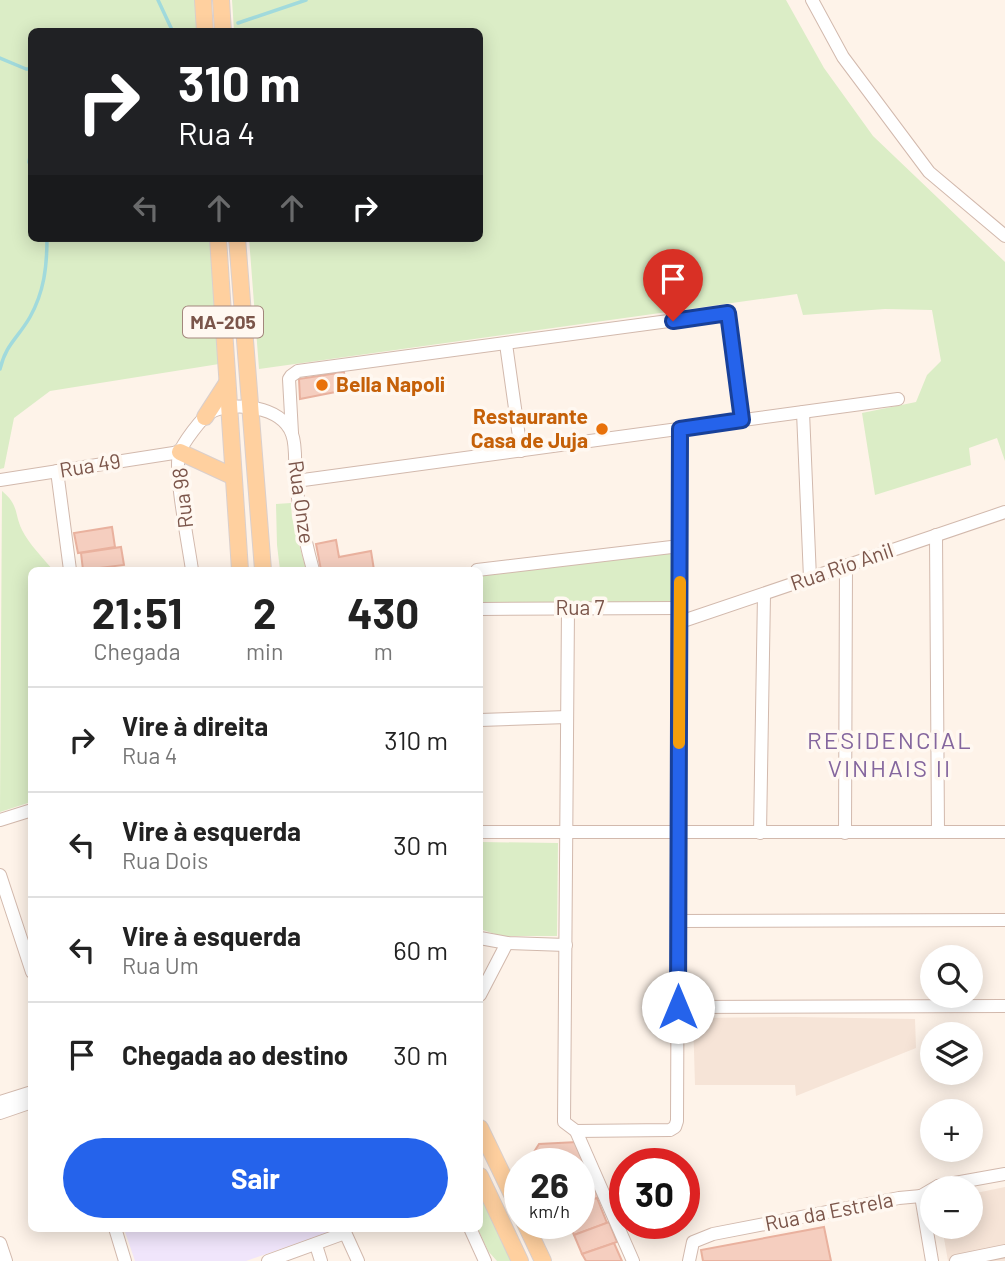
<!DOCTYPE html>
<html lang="pt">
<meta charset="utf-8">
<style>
:root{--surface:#fff;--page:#f2f2f2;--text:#222;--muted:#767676;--line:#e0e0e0;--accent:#2563eb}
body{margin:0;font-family:Barlow,sans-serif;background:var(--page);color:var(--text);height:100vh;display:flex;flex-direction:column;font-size:26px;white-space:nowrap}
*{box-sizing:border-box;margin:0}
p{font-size:23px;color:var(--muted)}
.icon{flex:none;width:38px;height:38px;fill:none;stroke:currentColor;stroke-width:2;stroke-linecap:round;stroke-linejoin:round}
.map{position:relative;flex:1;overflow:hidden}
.sheet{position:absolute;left:28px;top:567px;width:455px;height:665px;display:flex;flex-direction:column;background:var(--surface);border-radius:10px;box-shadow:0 4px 18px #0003}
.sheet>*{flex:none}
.hud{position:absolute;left:28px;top:28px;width:455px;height:214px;border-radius:10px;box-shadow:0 4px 18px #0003;background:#202124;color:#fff;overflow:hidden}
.buttons{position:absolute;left:920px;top:945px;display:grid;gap:14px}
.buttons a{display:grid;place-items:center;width:63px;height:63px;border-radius:50%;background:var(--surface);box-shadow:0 4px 18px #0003;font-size:35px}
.speed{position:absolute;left:504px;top:1148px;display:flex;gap:14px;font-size:35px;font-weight:700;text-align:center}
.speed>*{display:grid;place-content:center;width:91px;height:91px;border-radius:50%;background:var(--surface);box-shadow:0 4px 18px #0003;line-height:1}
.speed small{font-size:18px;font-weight:400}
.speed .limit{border:10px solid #d22;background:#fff;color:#111}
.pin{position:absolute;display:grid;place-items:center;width:60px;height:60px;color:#fff;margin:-72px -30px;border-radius:50% 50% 50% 0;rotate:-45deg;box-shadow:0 0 7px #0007}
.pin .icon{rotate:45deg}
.me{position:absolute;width:77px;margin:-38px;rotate:0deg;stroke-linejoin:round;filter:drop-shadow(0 0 5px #0008)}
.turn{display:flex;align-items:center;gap:24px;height:147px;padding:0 35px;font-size:32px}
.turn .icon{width:91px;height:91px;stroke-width:2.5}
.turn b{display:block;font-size:49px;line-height:60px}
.lanes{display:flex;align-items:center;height:66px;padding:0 35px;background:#0003;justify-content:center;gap:35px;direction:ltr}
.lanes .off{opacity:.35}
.eta{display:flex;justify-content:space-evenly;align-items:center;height:119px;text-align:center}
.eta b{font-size:42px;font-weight:700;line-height:49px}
.action{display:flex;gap:14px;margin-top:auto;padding:14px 35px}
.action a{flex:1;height:80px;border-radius:42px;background:var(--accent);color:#fff;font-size:28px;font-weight:700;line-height:80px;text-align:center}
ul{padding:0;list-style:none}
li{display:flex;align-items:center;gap:21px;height:105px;padding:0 35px;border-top:2px solid var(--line)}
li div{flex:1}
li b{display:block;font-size:26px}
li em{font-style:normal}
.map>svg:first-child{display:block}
</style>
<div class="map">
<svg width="1005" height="1261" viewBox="0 0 1005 1261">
<rect width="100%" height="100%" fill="#fef3e9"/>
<!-- residential -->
<g fill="#f6e4d7">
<path d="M795,1017L915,1019L916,1048L796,1096L795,1085H695L693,1018Z"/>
<path d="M1005,1187V1261H948L942,1227H971V1194Z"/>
</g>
<!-- education -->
<path fill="#f0e5fb" d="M334,1229L335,1230L246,1261H135L124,1229Z"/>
<!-- green -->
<g fill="#dbedc6">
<path d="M0,0H196L198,31L32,32V238H211L219,364L50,391L14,418L4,468L0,469Z"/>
<path d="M232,0H786L824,68L873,136L1005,262V461L997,438L969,448L971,465L875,495L862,413L916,402L927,375L941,361L932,310L885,309L803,315L797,294L259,369L249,238H480V32L234,31Z"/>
<path d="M2,491C19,505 14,513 22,530C29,544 43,558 53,570H32L31,802L0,812Z"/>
<path d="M291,503L292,518L306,570H280L277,545L276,504Z"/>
<path d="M675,549L677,603H480V575Z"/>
<path d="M480,842L558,843L557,936H501L480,929Z"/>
<path d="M480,1189L514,1261H497L488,1251L478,1229L480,1228Z"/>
</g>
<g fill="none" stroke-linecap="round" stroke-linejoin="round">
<!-- stream -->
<g stroke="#a1dadc" stroke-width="3.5">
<path d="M158,0L173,32"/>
<path d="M238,23L306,0"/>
<path d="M0,58L26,69H32"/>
<path d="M32,145L29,162L32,170"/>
<path d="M0,369C6,344 18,338 30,317C44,292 47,267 47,238"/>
</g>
</g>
<!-- building -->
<g fill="#f5cebf" stroke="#e9b19e" stroke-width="2">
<path d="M344,372L346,390L300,399L299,379Z"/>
<path d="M112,527L115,547L78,553L74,533Z"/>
<path d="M336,540L339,557L371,551L374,570H321L316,544Z"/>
<path d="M121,547L124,565L83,570L81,553Z"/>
<path d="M577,1142L588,1170L579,1173V1164H536L532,1155L539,1144Z"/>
<path d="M590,1169L602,1197L579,1204V1173Z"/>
<path d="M597,1198L607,1223L574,1235L569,1223H579V1204Z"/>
<path d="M609,1222L617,1242L582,1254L574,1235Z"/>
<path d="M824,1227L831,1261H703L701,1250Z"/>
<path d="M614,1243L622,1261H586L582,1254Z"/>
</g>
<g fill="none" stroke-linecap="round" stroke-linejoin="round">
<defs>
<g id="minor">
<path d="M812,0L843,57L929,172L1005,236"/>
<path d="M506,344L521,451"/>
<path d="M803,412L810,578"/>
<path d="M292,433L289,379L291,376L298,371L728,313L742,420"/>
<path d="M57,471L70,570"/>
<path d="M0,480L180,452"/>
<path d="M296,481L898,399"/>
<path d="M936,535L938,832"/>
<path d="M192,570C189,548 174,472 179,454C182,444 202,417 211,412C234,401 282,406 292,434C297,447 294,467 296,481C299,512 305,541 313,570"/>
<path d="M477,570L680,546"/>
<path d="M568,608L564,1122L576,1131L670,1130L675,1127L677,1121L680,429"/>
<path d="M480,609L680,608"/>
<path d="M680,622L1005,512"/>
<path d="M480,720L567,717"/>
<path d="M0,820L32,810"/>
<path d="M480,832H1005"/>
<path d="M760,833L764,594"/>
<path d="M845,833L846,566"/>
<path d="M0,875L32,972"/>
<path d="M678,921L1005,920"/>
<path d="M480,938L507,943L566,945"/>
<path d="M480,995L507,943"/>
<path d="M678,1007L1005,1006"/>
<path d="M0,1102L32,1092"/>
<path d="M0,1113L32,1102"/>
<path d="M576,1131L633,1261"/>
<path d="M921,1196L938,1186L1005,1174"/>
<path d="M921,1196L932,1261"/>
<path d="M115,1228L125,1261"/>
<path d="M343,1228L358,1261"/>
<path d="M470,1228L485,1261"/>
<path d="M0,1243L6,1261"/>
<path d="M316,1245L321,1261"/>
<path d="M268,1261L345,1233"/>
<path d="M689,1261L693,1242L713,1234L899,1198L921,1196"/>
<path d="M956,1261L1005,1251"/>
</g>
<g id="major">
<path d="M203,0L205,32"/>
<path d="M221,0L223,32"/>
<path d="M218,238L240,570"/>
<path d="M237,238L263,570"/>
<path d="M205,417L227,383"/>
<path d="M180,452L232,476"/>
<path d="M480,1128L520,1211"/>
<path d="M480,1176L520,1261"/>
<path d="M525,1223L543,1261"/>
</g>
</defs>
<!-- minor casing -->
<use href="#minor" stroke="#d2b9ad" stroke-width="14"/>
<!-- major casing -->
<use href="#major" stroke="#dacfcc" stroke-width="18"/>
<!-- minor -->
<use href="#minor" stroke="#fff" stroke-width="12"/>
<!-- major -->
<use href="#major" stroke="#ffd09f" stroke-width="16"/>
</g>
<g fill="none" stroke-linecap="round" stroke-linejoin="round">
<defs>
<path id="route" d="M673,321L728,313L742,420L680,429L678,1007"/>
</defs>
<!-- route casing -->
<use href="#route" stroke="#184099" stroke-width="18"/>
<!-- route -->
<use href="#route" stroke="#2563eb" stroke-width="12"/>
<!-- slow -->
<path stroke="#f59e0b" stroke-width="12" d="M679,743L680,582"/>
</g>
<!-- markers -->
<g fill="#e8710a" stroke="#fff8f1" stroke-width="2.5">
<circle cx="322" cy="385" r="7"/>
<circle cx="602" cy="429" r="7"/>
</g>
<g text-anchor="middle" stroke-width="7" stroke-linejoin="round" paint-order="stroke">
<!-- shield labels -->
<rect fill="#fff8f1" stroke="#a3867c" stroke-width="2" x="183" y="306.5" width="80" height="31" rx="5"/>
<g font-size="19" font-weight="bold" fill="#7b554a">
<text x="223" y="329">MA-205</text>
</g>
<!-- food labels -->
<g font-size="21" font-weight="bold" fill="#c56008" stroke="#fff8f1" text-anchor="start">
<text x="336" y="392">Bella Napoli</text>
<text x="588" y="424" text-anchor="end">Restaurante<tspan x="588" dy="24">Casa de Juja</tspan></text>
</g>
<!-- street labels -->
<g font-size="21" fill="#7b554a" stroke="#fff8f1">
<text transform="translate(90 466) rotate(-9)" y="7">Rua 49</text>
<text transform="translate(183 498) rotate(-96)" y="7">Rua 98</text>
<text transform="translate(301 502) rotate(82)" y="7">Rua Onze</text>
<text transform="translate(842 567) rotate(-19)" y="7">Rua Rio Anil</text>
<text x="580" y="615">Rua 7</text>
<text transform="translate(829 1212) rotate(-11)" y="7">Rua da Estrela</text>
</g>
<!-- quarter labels -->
<g font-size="24" letter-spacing="2" fill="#84669e" stroke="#fff8f1">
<text x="890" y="749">RESIDENCIAL<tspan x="890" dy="28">VINHAIS II</tspan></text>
</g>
</g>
</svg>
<div class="buttons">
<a><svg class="icon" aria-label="search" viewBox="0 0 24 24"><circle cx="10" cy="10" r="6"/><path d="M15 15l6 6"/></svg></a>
<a><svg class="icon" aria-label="layers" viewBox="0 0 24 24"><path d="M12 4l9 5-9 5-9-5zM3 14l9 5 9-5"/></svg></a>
<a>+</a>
<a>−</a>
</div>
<div class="speed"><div>26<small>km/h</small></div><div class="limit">30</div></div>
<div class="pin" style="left:673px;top:321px;background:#d93025"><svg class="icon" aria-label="arrive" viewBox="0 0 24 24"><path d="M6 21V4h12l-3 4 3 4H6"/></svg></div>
<svg class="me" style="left:678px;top:1007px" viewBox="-20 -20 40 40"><circle r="19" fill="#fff"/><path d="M0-13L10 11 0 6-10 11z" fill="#2563eb"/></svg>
<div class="hud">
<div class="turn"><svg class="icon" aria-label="right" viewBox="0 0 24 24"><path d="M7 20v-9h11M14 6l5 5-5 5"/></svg><div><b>310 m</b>Rua 4</div></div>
<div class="lanes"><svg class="icon off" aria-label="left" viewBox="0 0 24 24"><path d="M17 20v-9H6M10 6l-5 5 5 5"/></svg><svg class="icon off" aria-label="ahead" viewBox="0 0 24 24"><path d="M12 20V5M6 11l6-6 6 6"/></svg><svg class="icon off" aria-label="ahead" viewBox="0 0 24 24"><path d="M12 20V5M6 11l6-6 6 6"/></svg><svg class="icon" aria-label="right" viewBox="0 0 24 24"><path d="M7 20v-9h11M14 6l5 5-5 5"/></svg></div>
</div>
<section class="sheet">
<div class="eta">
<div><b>21:51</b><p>Chegada</p></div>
<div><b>2</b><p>min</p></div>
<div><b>430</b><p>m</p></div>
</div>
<ul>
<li><svg class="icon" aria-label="right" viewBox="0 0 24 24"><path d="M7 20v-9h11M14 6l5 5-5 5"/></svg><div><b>Vire à direita</b><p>Rua 4</p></div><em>310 m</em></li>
<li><svg class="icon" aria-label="left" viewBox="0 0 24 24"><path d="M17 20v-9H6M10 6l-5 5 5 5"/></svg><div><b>Vire à esquerda</b><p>Rua Dois</p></div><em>30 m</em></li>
<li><svg class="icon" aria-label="left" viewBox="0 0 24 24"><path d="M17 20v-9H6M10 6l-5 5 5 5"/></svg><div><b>Vire à esquerda</b><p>Rua Um</p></div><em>60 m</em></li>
<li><svg class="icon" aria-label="arrive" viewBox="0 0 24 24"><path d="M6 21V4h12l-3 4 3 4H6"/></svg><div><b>Chegada ao destino</b></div><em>30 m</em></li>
</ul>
<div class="action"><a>Sair</a></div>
</section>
</div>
